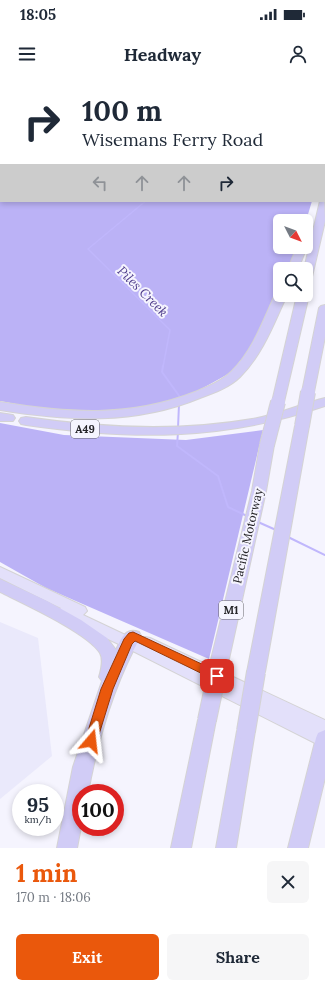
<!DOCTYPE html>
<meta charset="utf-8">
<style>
:root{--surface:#fff;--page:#f6f6f7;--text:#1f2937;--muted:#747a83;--accent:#ea580c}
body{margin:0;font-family:Lora,serif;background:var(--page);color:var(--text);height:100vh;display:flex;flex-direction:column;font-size:15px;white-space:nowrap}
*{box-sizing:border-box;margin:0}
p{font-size:13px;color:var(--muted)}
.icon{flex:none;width:22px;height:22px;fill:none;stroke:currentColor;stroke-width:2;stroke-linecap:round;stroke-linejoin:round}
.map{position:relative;height:768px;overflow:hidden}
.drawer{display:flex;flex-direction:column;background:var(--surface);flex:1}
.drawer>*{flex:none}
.guide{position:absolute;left:0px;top:0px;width:325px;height:122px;box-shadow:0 2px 6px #0003;background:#fff;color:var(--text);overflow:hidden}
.needle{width:26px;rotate:132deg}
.controls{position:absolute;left:273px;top:134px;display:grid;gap:8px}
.controls a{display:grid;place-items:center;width:40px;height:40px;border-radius:6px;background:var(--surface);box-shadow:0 2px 6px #0003;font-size:20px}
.speed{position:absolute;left:12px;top:704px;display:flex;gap:8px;font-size:20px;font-weight:700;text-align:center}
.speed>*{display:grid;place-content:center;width:52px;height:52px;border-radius:50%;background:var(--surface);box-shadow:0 2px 6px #0003;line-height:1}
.speed small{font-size:10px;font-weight:400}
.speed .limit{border:6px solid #d22;background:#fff;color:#111}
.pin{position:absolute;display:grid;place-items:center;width:34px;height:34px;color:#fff;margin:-17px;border-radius:8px;box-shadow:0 2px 6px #0006}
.me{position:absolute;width:44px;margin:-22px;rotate:17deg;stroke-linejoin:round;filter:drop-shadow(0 0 3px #0008)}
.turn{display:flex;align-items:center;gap:14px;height:84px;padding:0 16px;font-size:18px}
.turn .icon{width:52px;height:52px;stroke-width:2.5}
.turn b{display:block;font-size:28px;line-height:34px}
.lanes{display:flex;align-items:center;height:38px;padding:0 16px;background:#0003;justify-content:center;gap:20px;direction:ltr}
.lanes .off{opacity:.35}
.round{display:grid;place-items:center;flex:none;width:42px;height:42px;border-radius:6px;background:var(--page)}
.overview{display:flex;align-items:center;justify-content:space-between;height:68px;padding:0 16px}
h1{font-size:24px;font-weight:800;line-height:30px;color:var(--accent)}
.primary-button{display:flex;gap:8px;margin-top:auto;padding:8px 16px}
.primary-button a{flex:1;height:46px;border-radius:6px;background:var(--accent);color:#fff;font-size:16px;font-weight:800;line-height:46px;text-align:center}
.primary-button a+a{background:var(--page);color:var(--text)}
.status{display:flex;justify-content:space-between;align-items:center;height:28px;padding:0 20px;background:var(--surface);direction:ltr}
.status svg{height:11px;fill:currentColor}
header{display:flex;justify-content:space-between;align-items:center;height:52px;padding:0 16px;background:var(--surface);font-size:18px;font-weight:800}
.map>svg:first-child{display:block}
</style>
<div class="status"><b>18:05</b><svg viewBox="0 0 49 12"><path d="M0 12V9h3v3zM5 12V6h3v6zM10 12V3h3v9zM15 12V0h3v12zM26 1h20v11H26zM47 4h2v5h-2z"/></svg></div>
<header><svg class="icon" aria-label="menu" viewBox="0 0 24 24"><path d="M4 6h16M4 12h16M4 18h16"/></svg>Headway<svg class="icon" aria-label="person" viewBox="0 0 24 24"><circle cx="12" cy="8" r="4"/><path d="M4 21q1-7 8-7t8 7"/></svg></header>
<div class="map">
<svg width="325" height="768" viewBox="0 0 325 768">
<rect width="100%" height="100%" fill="#f5f4fe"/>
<!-- built -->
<path fill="#eae9fb" d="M0,542L38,558L52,676L0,719Z"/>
<!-- forest -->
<g fill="#bbb2f6">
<path d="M0,0H325V26L324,1H1V121H312L306,141H280V167H298V168L288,189H280V205L253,266L230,293L194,313L149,327L82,332L42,329L0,321Z"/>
<path d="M0,343L64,355L186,360L263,350L209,579L46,508L0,482Z"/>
</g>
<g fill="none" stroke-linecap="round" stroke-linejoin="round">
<!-- stream-far2 -->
<path stroke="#c0b7fc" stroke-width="1" d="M141,125L146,121"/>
<!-- stream-far1 -->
<path stroke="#c0b7fc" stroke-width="1.5" d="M142,124L88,169L170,250L163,287"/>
<!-- stream -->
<g stroke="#c0b7fc" stroke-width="2">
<path d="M163,286L162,292L180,317V320"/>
<path d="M178,348L179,324"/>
<path d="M178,352L177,366L218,396L228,427L247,436"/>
<path d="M258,442L276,450"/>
<path d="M288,457L325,475"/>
</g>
<defs>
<g id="street">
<path d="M243,0H263L264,1H244Z"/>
<rect x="324" y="4" width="1" height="2"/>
</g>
<path id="primary" d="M0,487L85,527L87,531L83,535L138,561L140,558L145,557L150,558L325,640V668L123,566L59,536L57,532L61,528L0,498Z"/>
<g id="highway">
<path d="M325,92V100L324,101V93Z"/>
<path d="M324,117L325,141L311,201L306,204V189H304L320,121H324Z"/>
<path d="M306,165L307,167L298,189H288L297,167H306Z"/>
<path d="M280,212V215H287C274,243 263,274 240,297C230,307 214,313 200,318C135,345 68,341 0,330V322C68,333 129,338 195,312C207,307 222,301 232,291C253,270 263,241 275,215Z"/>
<path d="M306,212L309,215L284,322L283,325H273L272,322L297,215H306Z"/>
<path d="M325,225V257L314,312L313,315H303L302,312L319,228L321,226Z"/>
<path d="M325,318V326C224,361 131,360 26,345L21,344L19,341L21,338L26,337C101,348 177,352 252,339C277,335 300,324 325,318Z"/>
<path d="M0,333L13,335L15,338L13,341H0Z"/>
<path d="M302,342L307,343L309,346L265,592L262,597L256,599L250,597L247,592L295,346L297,343Z"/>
<path d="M267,361L272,362L274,365L266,411L227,588L224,593L218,595L212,593L209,588L252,411L260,365L262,362Z"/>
<path d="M0,499L47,521L81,540L107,558L116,570C121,559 125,547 139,552L141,556C114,604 98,659 88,713H81V747L77,768H57L73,687L102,601L99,597C101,590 104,580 100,573C88,553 22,523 0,512Z"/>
<path d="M207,633L214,635L216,640L191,768H171L198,640L200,635Z"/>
<path d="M246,644L253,646L255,651L236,768H216L237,651L239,646Z"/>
<path d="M325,650V698L308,768H288L316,658L318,653Z"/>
</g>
</defs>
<!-- street casing -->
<use href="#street" stroke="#8b8a93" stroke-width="2"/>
<!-- primary casing -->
<use href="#primary" stroke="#d4d3d4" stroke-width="2"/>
<!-- highway casing -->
<use href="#highway" stroke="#d4d3d4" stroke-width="2"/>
<!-- street -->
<use href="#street" fill="#fff" fill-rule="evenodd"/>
<!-- primary -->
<use href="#primary" fill="#e3e0fa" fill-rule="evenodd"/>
<!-- highway -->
<use href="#highway" fill="#d1ccf6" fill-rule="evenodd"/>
<defs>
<g id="highway-bridge-far1">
<path d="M302,346L308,312"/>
<path d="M267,365L278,322"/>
</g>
<g id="highway-bridge">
<path d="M207,640L218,588"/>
<path d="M246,651L256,592"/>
</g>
</defs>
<!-- highway-bridge-far1 casing -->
<use href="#highway-bridge-far1" stroke="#d4d3d4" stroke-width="16" stroke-linecap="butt"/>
<!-- highway-bridge casing -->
<use href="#highway-bridge" stroke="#d4d3d4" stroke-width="20" stroke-linecap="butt"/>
<!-- highway-bridge-far1 -->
<use href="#highway-bridge-far1" stroke="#d1ccf6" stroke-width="14"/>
<!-- highway-bridge -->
<use href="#highway-bridge" stroke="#d1ccf6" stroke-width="18"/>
</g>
<!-- route -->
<path fill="#ea580c" stroke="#983908" d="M133,552L221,593L223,596L221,599L217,600L213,599L135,561L132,564L113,609L97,661L95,664L91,666L86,664L85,661L101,609L124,559L129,553Z"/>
<g text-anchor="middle" stroke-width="4" stroke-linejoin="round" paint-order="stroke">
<!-- shield labels -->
<g fill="#f5f4fe" stroke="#646369" stroke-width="1">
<rect x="71" y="340" width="28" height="18" rx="3"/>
<rect x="219" y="521" width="24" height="18" rx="3"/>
</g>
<g font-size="11" font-weight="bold" fill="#262529">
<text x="85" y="353">A49</text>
<text x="231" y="534">M1</text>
</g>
<!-- street labels -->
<g font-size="12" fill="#262529" stroke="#f5f4fe">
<text transform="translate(248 456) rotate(-77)" y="4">Pacific Motorway</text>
</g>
<!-- water labels -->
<g font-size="13" font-style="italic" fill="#4e3c8b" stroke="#f5f4fe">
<text transform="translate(143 211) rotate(45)" y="5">Piles Creek</text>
</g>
</g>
</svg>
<div class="controls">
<a><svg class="needle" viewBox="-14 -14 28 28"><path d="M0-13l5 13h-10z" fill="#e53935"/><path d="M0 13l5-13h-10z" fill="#747a83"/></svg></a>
<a><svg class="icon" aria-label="search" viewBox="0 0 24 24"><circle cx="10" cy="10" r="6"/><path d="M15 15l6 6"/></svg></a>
</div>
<div class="speed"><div>95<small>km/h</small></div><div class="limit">100</div></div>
<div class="pin" style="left:217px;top:596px;background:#d93025"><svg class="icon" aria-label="arrive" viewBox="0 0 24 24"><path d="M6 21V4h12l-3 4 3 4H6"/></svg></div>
<svg class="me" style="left:91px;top:661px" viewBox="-20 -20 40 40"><path d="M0-17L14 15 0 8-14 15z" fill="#ea580c" stroke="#fff" stroke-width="4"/></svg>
<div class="guide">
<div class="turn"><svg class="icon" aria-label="right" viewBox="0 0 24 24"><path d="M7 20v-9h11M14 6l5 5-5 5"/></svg><div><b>100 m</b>Wisemans Ferry Road</div></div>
<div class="lanes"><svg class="icon off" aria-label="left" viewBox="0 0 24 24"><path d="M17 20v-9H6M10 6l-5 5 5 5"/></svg><svg class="icon off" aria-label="ahead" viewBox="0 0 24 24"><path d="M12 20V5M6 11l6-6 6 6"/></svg><svg class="icon off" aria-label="ahead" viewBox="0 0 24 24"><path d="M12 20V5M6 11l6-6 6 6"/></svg><svg class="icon" aria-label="right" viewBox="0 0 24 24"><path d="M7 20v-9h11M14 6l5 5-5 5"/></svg></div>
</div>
</div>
<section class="drawer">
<div class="overview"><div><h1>1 min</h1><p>170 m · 18:06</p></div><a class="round"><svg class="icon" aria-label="close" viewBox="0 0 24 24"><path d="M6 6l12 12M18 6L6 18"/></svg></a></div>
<div class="primary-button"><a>Exit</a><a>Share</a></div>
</section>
